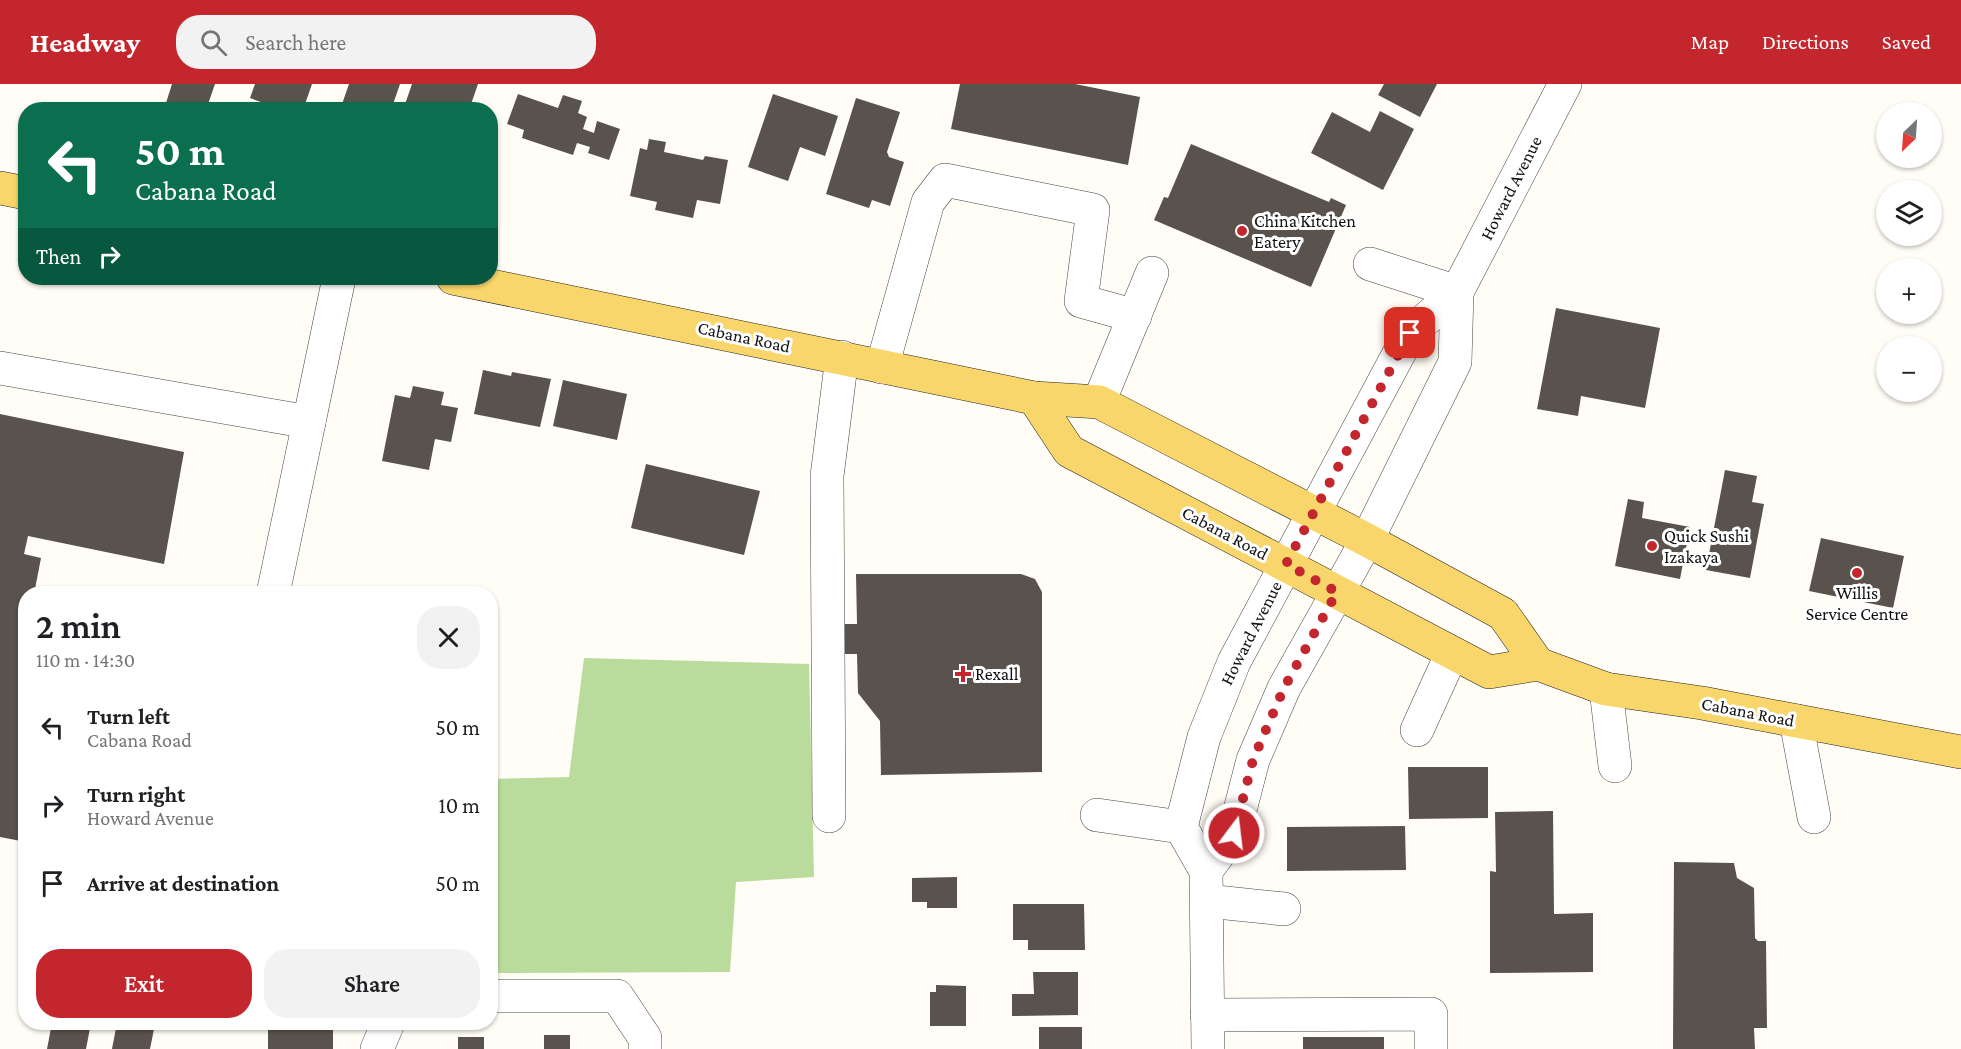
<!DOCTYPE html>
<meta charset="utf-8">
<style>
:root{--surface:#fff;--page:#f2f2f2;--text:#202124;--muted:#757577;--accent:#c4262e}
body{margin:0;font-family:"Crimson Pro",serif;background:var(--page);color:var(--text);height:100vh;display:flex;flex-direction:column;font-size:22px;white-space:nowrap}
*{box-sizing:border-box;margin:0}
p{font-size:20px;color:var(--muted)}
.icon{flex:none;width:33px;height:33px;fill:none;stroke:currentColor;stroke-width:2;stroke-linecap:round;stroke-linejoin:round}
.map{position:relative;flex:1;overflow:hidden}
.drawer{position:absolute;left:18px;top:502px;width:480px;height:444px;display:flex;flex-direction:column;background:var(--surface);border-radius:24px;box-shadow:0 2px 4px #0004}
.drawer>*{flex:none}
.top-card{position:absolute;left:18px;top:18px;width:480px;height:183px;border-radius:24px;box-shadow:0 2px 4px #0004;background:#0b6e4f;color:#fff;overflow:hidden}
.needle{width:39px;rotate:205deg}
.controls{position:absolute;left:1876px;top:18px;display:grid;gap:12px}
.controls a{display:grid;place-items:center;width:66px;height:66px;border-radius:50%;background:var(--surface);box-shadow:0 2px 4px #0004;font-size:30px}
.pin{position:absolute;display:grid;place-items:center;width:51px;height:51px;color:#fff;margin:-26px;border-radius:12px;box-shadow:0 3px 9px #0006}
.me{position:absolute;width:66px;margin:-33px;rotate:15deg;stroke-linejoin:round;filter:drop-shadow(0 0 4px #0008)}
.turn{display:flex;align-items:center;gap:21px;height:126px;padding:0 18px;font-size:27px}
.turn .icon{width:78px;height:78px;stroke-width:2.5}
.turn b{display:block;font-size:42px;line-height:51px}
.then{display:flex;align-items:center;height:57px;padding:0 18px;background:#0003;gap:12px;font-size:22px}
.round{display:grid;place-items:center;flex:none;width:63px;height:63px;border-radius:24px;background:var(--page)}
.overview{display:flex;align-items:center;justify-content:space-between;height:102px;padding:0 18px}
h1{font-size:36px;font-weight:600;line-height:45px}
.cta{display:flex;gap:12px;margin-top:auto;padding:12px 18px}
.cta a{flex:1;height:69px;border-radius:24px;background:var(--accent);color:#fff;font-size:24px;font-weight:600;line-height:69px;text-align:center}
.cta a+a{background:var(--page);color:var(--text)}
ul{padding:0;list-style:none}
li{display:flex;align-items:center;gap:18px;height:78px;padding:0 18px}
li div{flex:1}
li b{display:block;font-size:22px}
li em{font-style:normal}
header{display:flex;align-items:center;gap:36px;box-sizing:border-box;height:84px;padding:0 30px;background:var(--accent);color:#fff}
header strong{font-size:28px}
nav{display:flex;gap:33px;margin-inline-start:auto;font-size:21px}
.search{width:420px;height:54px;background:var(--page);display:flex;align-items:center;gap:15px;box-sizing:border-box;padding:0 21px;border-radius:24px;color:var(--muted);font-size:22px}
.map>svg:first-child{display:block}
</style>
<header>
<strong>Headway</strong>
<div class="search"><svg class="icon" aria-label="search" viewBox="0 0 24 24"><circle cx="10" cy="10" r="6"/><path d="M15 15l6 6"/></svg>Search here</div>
<nav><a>Map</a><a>Directions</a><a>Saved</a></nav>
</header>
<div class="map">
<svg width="1961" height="965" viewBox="0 0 1961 965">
<rect width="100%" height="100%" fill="#fffdf5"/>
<!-- forest -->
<path fill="#b9dc9c" d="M584,574L809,580L814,793L736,798L730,888L491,889V695L569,693Z"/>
<!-- building -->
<g fill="#5a524d">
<path d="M172,0H215L206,26H187L166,19Z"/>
<path d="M255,0H312L303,26H282L250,14Z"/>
<path d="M349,0H400L391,26H340Z"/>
<path d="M412,0H478L469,26H403Z"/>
<path d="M960,0H1075L1140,13L1128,81L951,45Z"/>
<path d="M1384,0H1437L1420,33L1378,11Z"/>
<path d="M518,10L558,24L563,11L582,17L578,29L587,33L583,45L594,49L597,37L620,45L609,76L588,69L590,63L577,59L573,71L522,54L524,46L507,40Z"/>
<path d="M773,10L838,32L825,72L800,63L788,97L748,83Z"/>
<path d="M856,14L900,28L887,68L889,73L904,78L890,122L872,116L869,124L826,110Z"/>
<path d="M1380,27L1414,45L1383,106L1311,69L1332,28L1370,48Z"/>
<path d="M649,55L666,58L664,68L703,76L705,72L728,76L720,120L697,116L693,134L655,126L657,118L630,112L640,64L647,66Z"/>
<path d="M1191,60L1329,118L1331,114L1346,121L1311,203L1154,136L1164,113L1168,114Z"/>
<path d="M1556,224L1660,244L1645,324L1581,312L1578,332L1537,325Z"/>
<path d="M483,286L511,292L512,288L551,295L540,343L474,330Z"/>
<path d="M563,296L627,310L617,356L553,342Z"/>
<path d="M413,302L444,308L441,321L458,324L451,358L435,355L429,386L382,377L395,311L410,314Z"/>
<path d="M0,330L184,368L164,480L28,452L24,470L41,474L34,510H26V554L21,575L26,576V758L0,753Z"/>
<path d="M646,380L760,407L744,471L631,444Z"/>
<path d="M1725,386L1757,392L1752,418L1764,420L1750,494L1706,486Z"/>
<path d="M1628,415L1644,418L1642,434L1690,443L1680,495L1615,482Z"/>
<path d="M1821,454L1904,472L1893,524L1809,507Z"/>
<path d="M856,490H1021L1035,495L1042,508V688L881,691L880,637L858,609L857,570H835L834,540H857Z"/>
<path d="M1408,683H1488V734L1409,735Z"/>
<path d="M1553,727L1554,830L1593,829V888L1490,889V787L1496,788L1495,728Z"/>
<path d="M1405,742L1406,786L1287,787V743Z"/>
<path d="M1674,778L1734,779L1737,794L1754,804L1755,854L1758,857H1766L1767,944H1754L1755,965H1673Z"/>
<path d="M957,793V824H927V818H912V794Z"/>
<path d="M1013,820H1084L1085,866H1028V856H1013Z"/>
<path d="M1033,888H1078V931L1012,932V910H1034Z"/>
<path d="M936,901L966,902V942H930V908H936Z"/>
<path d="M52,939H91L86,965H47Z"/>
<path d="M117,939L155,940L150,965H112Z"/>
<rect x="268" y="939" width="65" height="26"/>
<rect x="1039" y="943" width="43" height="22"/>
<rect x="544" y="951" width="26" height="14"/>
<rect x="458" y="953" width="26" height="12"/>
<rect x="1303" y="953" width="81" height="12"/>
</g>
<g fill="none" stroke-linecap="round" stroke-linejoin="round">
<defs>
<g id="minor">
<path d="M1370,180L1457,208"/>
<path d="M882,283L928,118L945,96L1093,126L1081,217L1135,232"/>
<path d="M0,284L309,338L339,194"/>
<path d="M1099,318L1152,189"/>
<path d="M273,510L309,338"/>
<path d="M1606,605L1615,682"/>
<path d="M1796,637L1814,733"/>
<path d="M1417,646L1452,569"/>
<path d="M1097,731L1181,743"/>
<path d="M829,732L827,392L842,273"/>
<path d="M1206,787L1234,749L1253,676L1284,604L1367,456L1455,278L1457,208"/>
<path d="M1207,817L1284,825"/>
<path d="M490,912H617L645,954V965"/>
<path d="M1207,931L1431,930V965"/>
<path d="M377,965L388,939"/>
<path d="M1208,965L1206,787L1181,743L1204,653L1234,578L1410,249L1457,208L1565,0"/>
</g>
<g id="major">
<path d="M0,104L26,109"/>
<path d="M453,194L1034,314L1099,318L1367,456L1503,530L1538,580"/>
<path d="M1034,314L1069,367L1489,588L1538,580L1606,605L1702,619L1961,668"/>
</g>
</defs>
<!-- minor casing -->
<use href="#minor" stroke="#444" stroke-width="34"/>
<!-- major casing -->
<use href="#major" stroke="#222" stroke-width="34"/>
<!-- minor -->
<use href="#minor" stroke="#fff" stroke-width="33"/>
<!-- major -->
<use href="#major" stroke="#f9d66b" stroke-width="33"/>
</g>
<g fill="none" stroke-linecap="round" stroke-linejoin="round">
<!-- route -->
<path stroke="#c4262e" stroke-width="10" stroke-dasharray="0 18" d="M1234,749L1253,676L1284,604L1337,508L1286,480L1410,249"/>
</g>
<!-- markers -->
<g fill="#c4262e" stroke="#fff" stroke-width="2">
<circle cx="1242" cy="147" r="6"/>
<circle cx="1652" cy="462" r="6"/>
<circle cx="1857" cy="489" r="6"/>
<path d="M960 581h6v6h6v6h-6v6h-6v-6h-6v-6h6z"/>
</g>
<g text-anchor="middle" stroke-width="6" stroke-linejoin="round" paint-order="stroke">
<!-- street labels -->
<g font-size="18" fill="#111" stroke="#fff">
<text transform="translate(1511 104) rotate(-63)" y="6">Howard Avenue</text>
<text transform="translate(744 253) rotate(12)" y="6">Cabana Road</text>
<text transform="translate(1225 449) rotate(28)" y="6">Cabana Road</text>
<text transform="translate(1251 549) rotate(-63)" y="6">Howard Avenue</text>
<text transform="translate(1748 628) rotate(11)" y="6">Cabana Road</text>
</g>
<!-- poi labels -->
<g font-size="18" fill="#111" stroke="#fff" text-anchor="start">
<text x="1254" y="143">China Kitchen<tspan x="1254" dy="21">Eatery</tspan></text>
<text x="1664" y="458">Quick Sushi<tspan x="1664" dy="21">Izakaya</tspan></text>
<text x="1857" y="515" text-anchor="middle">Willis<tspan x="1857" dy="21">Service Centre</tspan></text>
<text x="975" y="596">Rexall</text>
</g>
</g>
</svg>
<div class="controls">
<a><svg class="needle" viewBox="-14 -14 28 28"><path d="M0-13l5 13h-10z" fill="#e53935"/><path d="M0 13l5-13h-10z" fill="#757577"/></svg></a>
<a><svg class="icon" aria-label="layers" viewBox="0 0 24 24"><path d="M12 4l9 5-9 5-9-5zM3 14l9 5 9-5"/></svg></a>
<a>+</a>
<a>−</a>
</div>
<div class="pin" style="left:1410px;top:249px;background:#d93025"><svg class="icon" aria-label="arrive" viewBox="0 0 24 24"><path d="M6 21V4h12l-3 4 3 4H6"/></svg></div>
<svg class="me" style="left:1234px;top:749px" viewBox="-20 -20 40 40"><circle r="17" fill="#c4262e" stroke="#fff" stroke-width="3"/><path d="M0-11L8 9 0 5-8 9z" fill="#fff"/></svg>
<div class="top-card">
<div class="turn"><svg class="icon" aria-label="left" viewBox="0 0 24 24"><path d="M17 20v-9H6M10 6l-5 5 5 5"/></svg><div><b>50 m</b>Cabana Road</div></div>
<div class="then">Then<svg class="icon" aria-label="right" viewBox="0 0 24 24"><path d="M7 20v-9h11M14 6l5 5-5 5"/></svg></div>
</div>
<section class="drawer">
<div class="overview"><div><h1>2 min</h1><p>110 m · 14:30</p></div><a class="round"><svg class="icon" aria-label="close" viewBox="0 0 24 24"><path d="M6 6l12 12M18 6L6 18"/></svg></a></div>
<ul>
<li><svg class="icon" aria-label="left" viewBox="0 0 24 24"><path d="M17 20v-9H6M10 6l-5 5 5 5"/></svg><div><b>Turn left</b><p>Cabana Road</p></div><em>50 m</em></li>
<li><svg class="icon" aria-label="right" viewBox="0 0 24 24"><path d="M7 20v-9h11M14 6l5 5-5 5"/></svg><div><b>Turn right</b><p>Howard Avenue</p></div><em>10 m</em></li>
<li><svg class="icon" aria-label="arrive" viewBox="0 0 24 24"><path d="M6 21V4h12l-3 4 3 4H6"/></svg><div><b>Arrive at destination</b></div><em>50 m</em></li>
</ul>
<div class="cta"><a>Exit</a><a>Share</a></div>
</section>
</div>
